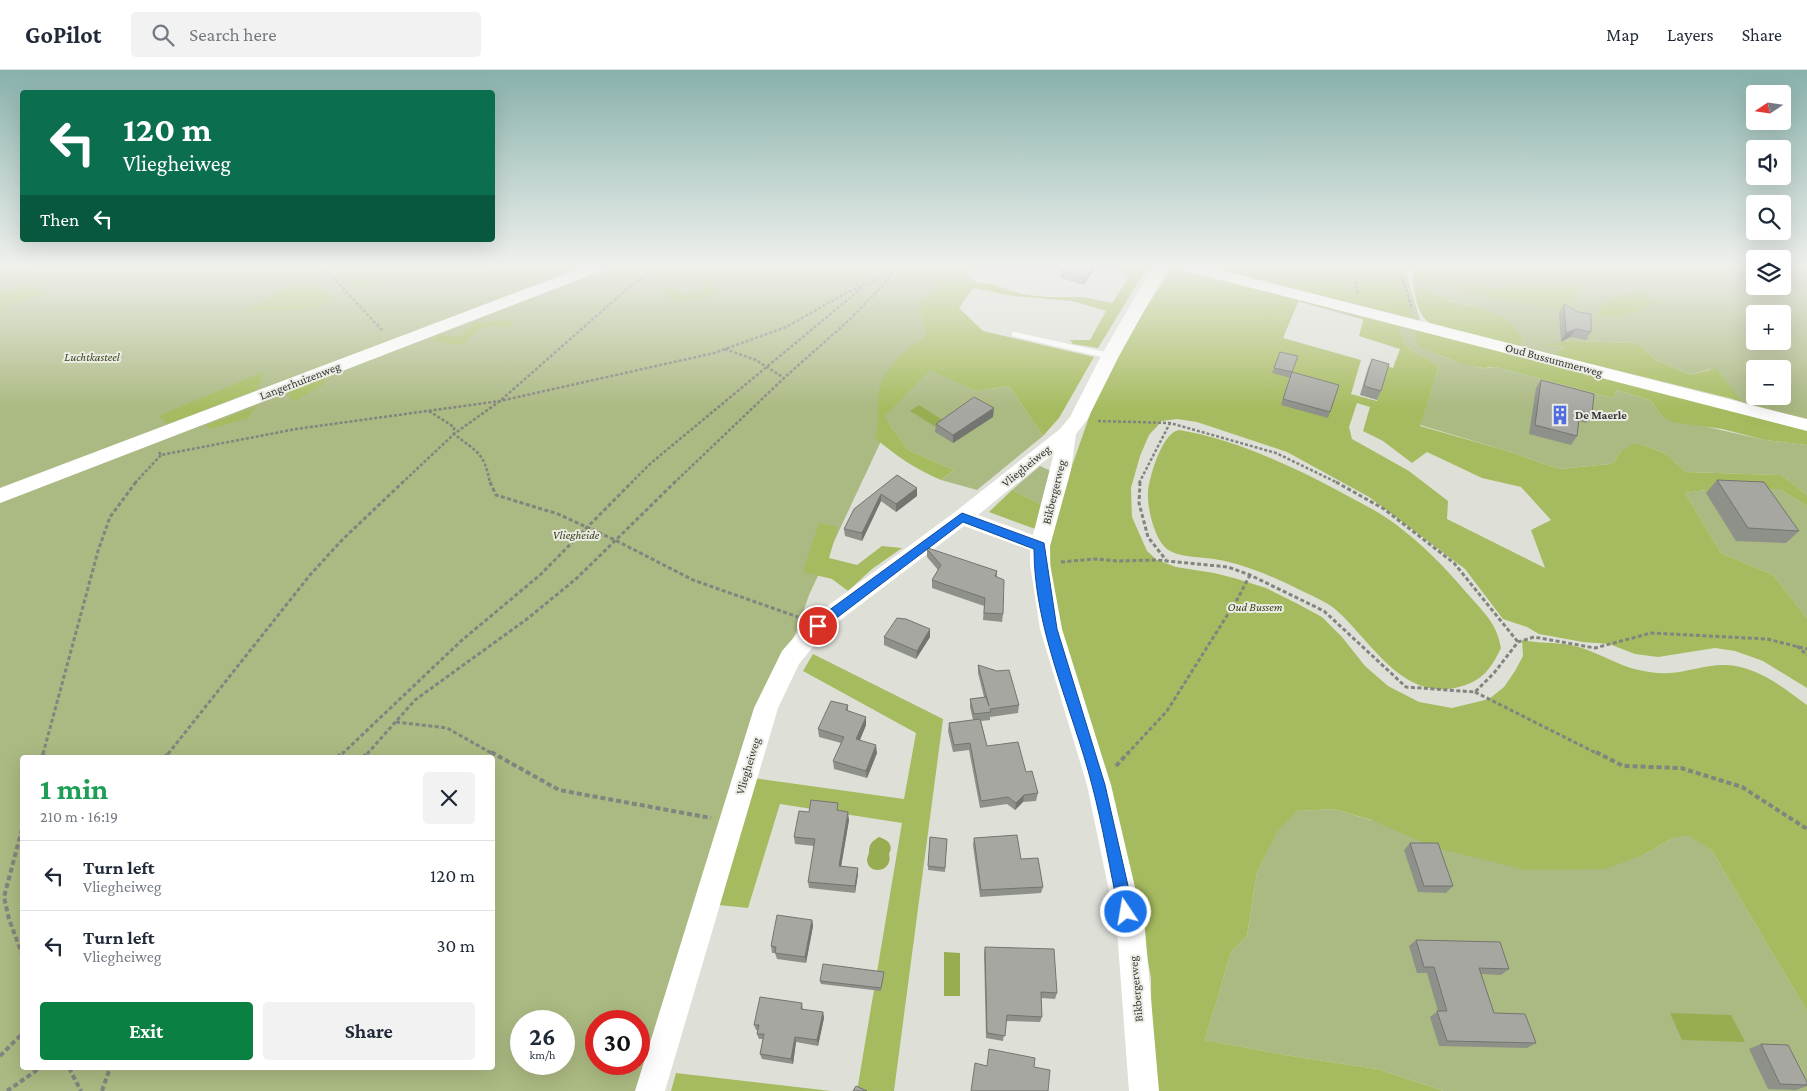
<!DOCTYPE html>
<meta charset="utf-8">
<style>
:root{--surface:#fff;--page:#f2f2f3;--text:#1f2937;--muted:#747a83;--line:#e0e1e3;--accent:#0b8043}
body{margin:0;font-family:"Crimson Pro",serif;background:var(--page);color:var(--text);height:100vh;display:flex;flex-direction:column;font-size:19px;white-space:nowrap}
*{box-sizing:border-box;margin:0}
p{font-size:16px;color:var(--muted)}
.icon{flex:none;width:28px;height:28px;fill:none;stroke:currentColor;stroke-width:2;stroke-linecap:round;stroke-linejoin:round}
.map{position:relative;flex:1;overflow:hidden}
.side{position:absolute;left:20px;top:685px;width:475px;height:315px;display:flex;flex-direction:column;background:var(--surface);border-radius:5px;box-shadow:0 5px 20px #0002}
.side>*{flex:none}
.top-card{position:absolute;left:20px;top:20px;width:475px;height:152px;border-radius:5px;box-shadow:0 5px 20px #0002;background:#0b6e4f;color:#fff;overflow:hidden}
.needle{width:32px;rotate:257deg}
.fabs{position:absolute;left:1746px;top:15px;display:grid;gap:10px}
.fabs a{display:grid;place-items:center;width:45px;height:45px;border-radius:5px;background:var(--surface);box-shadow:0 5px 20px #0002;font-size:25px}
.speed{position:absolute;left:510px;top:940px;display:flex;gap:10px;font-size:25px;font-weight:700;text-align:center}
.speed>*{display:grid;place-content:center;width:65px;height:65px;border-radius:50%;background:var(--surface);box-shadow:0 5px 20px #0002;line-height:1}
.speed small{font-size:12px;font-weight:400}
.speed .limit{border:8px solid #d22;background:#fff;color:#111}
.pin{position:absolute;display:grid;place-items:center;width:42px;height:42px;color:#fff;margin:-21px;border:2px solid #fff;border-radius:50%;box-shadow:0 1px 5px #0007}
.me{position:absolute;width:55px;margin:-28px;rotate:348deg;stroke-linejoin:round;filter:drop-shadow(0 0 4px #0008)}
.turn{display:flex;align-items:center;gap:18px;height:105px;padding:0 20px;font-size:22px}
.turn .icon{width:65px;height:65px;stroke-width:2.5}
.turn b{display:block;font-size:35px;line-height:42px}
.then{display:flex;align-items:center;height:48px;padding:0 20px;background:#0003;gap:10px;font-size:19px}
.round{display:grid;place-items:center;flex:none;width:52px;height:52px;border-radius:5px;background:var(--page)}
.summary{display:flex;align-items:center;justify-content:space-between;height:85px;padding:0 20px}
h1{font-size:30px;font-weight:700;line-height:38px;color:#1e9e55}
.cta{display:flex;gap:10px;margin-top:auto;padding:10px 20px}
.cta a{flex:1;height:58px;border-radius:5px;background:var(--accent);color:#fff;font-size:20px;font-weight:700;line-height:58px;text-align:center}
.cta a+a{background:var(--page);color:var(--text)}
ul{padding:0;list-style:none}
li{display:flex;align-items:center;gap:15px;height:70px;padding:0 20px;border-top:1px solid var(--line)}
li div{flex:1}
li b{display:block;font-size:19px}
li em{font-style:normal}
header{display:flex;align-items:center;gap:30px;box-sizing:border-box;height:70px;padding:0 25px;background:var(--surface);border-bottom:1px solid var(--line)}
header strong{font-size:24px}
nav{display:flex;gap:28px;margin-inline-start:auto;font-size:18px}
.search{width:350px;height:45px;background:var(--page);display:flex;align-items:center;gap:12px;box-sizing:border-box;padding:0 18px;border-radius:5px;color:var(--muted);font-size:19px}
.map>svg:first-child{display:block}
</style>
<header>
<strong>GoPilot</strong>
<div class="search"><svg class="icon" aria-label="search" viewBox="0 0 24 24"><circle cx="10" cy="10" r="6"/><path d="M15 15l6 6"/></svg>Search here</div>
<nav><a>Map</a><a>Layers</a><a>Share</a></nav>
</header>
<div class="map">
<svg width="1807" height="1021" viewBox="0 0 1807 1021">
<rect width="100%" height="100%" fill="#dee0d8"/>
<!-- green -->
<g fill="#abb982" fill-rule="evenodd">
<path d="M0,196H588L0,422Z"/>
<path d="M614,196H970L966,204L964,201L905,325L930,299L976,321L1009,316L1043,366L977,420L941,410L954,400L908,380L889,354L809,525L797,560L781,594L756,638L739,687L723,751L639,1021H0V433ZM22,688H492V998H22ZM521,951H564V994H521ZM596,951H639V994H596Z"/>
<path d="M1174,196H1404L1425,267L1416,272C1424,282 1470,297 1483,298C1487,299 1492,297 1496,297L1613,328L1617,320L1650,330L1663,347L1765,370L1807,375V425L1782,405L1686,402L1666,384L1643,375L1620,382L1615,391L1610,394L1559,399L1504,380L1420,355L1439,297C1425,284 1402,284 1400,260Z"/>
<path d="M1475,196H1556L1554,205L1605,196H1755V216H1782L1783,196H1807V355L1733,329L1710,299L1691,305L1656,290L1637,273L1571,271L1548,275L1564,276L1555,285L1520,276L1523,271L1492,242L1436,226L1413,214V206L1491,229L1564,240L1578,222L1586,221L1555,212L1545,216L1489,218L1446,209L1478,201ZM1755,244H1782V271H1755ZM1755,299H1782V326H1755Z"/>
<path d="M1040,396L1051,401L1044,436L1012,420Z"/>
<path d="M1779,419L1807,436V548L1773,505L1721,483L1685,423L1705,420Z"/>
<path d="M1333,739L1371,750L1643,785L1673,768L1688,764L1712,781L1807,941V1021H1444L1377,999L1285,985L1205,970L1231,882L1247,866L1257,802L1277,761L1297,741Z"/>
</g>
<!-- forest -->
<g fill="#a6bb5f" fill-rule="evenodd">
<path d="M358,196H388L398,200V205L358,219L351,218L358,208Z"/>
<path d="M513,196H545L502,211Z"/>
<path d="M908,196C918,200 946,196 959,196L971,209L978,213L991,214L1022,224L1045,227H1083L1112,233L1129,207L1111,196H1148L1098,278L1073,274L1070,270H1090L1106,241L1072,231L1013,226L973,218L959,238L983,261L1094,287L1059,348L1043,366L1009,316L976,321L930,300L884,347L908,380L954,400L941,410C915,399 896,386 875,368C882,349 874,329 882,310C885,304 898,288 903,283C912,274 919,275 927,263L920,239L926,229L935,223L934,204H908L903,201Z"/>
<path d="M1200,196H1400L1413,248Z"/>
<path d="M1410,196H1475L1478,201L1448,209L1489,218L1544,216L1555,212L1587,220L1578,222L1564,240L1491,229L1413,206Z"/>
<path d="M1556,196H1605L1589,200L1586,205H1554Z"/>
<path d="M1172,198L1299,230L1283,268L1361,290L1351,324L1377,331L1387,296L1393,298L1400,279L1359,266L1364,247L1400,256C1402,286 1421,281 1439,297L1420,356L1504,380L1559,399L1610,394L1615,391L1620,382L1633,374L1643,375L1666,384L1686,402L1782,405L1807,425V436L1779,419L1705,420L1685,423L1721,483L1773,505L1807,548V618L1763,591L1735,581L1715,578L1658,587L1635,584L1609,574L1583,572L1539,564L1527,557L1503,549L1465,499L1369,427L1287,382L1197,352L1177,349L1162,351L1149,365L1140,386L1131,418L1132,447L1147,481L1157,490L1176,497L1214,503L1234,508L1266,518L1296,533L1322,547L1342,567L1365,596L1388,616L1419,632L1452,638L1489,629L1504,617L1515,601L1523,586L1522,570C1542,574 1562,571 1582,578C1601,584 1619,596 1639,600C1648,602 1660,604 1669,603C1688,602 1707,594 1726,595C1757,596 1784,618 1807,635V941L1712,781L1688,765L1673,768L1643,785L1605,799L1526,800L1436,778L1372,750L1333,739L1297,741L1277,762L1257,802L1247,866L1231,882L1205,970L1285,985L1377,999L1444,1021H1152L1151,908L1143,863L1051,525L1050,473L1067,410L1093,336L1129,264ZM1357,333L1370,337L1363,361L1383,371L1412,393L1427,382L1482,408L1521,417L1551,450L1531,460L1545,498L1447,449L1448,431L1409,401L1352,369L1349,357Z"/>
<path d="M704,207L714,208L715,225L680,232L659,221L672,217L685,226L705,221Z"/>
<path d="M311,211L331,226L324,235L290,241H248L280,221Z"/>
<path d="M1413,214C1426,221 1439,227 1452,231C1480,240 1511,240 1523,271L1520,276L1430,253C1417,245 1416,227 1413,214Z"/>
<path d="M33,215L46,223L0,238V224Z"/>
<path d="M1641,222L1653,233C1634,244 1619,249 1597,246L1601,235L1614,228Z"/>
<path d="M513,250L511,257C486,254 479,255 463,275L431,271L440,265L461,267L473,253Z"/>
<path d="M1415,259L1807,359V375L1765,370L1722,359L1673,352L1663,347L1650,330L1617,320L1613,328L1496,297L1483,298L1465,295L1431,282L1420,277L1416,272Z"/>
<path d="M1571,271L1637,273L1656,290L1691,305L1716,298L1741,331L1555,285L1564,276L1544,275Z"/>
<path d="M265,301L256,320L167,354L159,346Z"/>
<path d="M327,306L322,316L292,332L288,320Z"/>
<path d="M256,337L248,348L210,359L207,355Z"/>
<path d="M1179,360C1234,369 1287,394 1335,419C1355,430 1376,440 1394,453C1421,473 1444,496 1465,521C1483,542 1496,551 1501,578C1490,601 1481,612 1455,618C1400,629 1370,569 1335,539C1325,531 1310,525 1298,519C1269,505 1238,491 1205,488C1193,487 1171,486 1163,475C1153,463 1147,436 1148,421C1150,405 1162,363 1179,360Z"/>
<path d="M1012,420L1044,436L1038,460L989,442Z"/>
<path d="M819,453L838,457L829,488L857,495L882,476L902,478L872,499L848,521L832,509L803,502Z"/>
<path d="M813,584L943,649L894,1021H857L902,753L780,734L748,838L719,835L753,708L904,729L916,663L803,601Z"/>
<path d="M676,1003L831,1021H671Z"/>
</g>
<!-- water -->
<g fill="#98ad51">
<path d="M919,335L944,351L936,357L910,341Z"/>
<path d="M879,767C888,770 894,775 889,784C894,802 868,806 867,790C867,787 869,785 869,782C869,774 872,771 879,767Z"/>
<path d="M944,882L960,883V926H944Z"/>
<path d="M1670,943L1731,945L1745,972L1682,970Z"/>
</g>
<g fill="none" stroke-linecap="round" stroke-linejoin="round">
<!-- path-far2 -->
<g stroke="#82847f" stroke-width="2.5" stroke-dasharray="3 2" stroke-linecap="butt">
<path d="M322,196L383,261"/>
<path d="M1353,196L1358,225"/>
<path d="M1398,196L1412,238"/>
<path d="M1270,202L1281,196"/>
<path d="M725,279L756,290L784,308"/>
<path d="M429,341L454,357V364C478,383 484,382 490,413"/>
<path d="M1098,351L1170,353L1276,383L1338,413"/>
<path d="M159,382L161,385L296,359L500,331L714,283L786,257L846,223L893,202"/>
<path d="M135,413L161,385"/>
<path d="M402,413L454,364L500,331L627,219L659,196"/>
<path d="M631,413L651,393L863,217"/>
<path d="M674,413L784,308L848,251L890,208L893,202L901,196"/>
<path d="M1139,413L1170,353"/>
</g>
<!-- path-far1 -->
<g stroke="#82847f" stroke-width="3" stroke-dasharray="4 2.5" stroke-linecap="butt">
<path d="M490,412L496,425L558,444L615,470L693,510L798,547"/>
<path d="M1140,412L1139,433L1148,467L1166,490"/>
<path d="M1336,412L1384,439L1454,493L1518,572"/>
<path d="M1061,492L1094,489L1118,491L1157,490L1228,497L1250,505L1324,541L1406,617L1475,622L1494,603L1518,572L1534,567L1595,578L1651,563L1767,569L1807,579"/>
<path d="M1797,576L1807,585"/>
<path d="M1475,622L1598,684"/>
<path d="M396,652L447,658L493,684"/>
<path d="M43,684L98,481L110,447L136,412"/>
<path d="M168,684L310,505L343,469L403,412"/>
<path d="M342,684L461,571L540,505L632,412"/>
<path d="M367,684L415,630L527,549L577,508L675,412"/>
<path d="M1127,684L1167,641L1238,528L1250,505"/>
</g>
<!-- path -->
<g stroke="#82847f" stroke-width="4" stroke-dasharray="5 3" stroke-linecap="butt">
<path d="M491,682L559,720L711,748"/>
<path d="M1596,682L1623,696L1681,698L1742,717L1807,759"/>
<path d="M42,688L44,682"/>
<path d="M165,688L169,682"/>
<path d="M337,688L343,682"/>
<path d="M363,688L368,682"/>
<path d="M1116,696L1129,682"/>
<path d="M22,759L4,827L9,849L22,884"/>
<path d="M0,986L22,964"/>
<path d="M69,998L81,1021"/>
<path d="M7,1021L40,998"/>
<path d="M102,1021L110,998"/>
</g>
<!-- service -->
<path fill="#fff" fill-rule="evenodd" d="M1012,262H1015L1110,283L1114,286L1110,289L1012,266Z"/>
<!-- minor -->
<g fill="#fff" fill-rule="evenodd">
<path d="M586,196H608L606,199L0,433V418Z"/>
<path d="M1153,196H1169L1119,286L1087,350L1076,364L1071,400L1050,476V494L1062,559L1111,715L1145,860L1159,1021H1129L1117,860L1087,715L1040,559L1030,494V480L964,456L826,561L799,594L778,638L665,1021H635L754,638L782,581L810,549L955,442L1060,359L1070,347L1101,286ZM1054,383L1033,465L978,445Z"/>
<path d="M1177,196H1204L1807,349V361L1179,199Z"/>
</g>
</g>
<!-- wall -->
<g fill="#8e908a">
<path d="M1063,196H1095L1094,200L1084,215L1060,208L1061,200Z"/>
<path d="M1564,234L1591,262L1586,270L1570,267L1561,272L1559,243Z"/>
<path d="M1280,282L1292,302L1330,342L1328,348L1281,335L1290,308L1272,303Z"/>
<path d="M1372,289L1381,321L1377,330L1360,325L1368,298Z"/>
<path d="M1541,310L1592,344L1586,353L1579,351L1577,366L1571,375L1529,364L1536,318Z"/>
<path d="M993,347L953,373L935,362L936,354Z"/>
<path d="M897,405L917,418V426L896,442L881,431L862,471L845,466L844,459Z"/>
<path d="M1717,410L1799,461L1786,473L1736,471L1706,423Z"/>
<path d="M927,479L997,501V507L1003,544L1002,552L983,550L984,536L932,518V510L938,500L927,487Z"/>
<path d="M884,567H930L916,589L884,575Z"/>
<path d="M978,595L1019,635L1018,643L990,647V650L981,651L987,676L1026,702L1038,723L1036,731L1023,732L1015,740L1007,734L980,738L969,680L953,682L948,661L949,653L973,650L970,637V629L984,627L978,603Z"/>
<path d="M848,635V641L866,647V655L860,670L877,683L867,708L834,699L833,691L841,673L819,667L818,659Z"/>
<path d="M839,741L849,750L841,796L858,804L855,823L809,818L808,812L814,776L795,774L794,767Z"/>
<path d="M930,767L947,769L945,802L928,800Z"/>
<path d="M974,768L1043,817L1041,823L980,827L973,775Z"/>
<path d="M1410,773L1453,816L1446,823L1418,822L1404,780Z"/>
<path d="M812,850L813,856L806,893L777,889L775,883H772L771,876Z"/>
<path d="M1416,870L1509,899L1501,905L1481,904L1494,943L1536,973L1527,978L1439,976L1430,947L1438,941L1427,903H1417L1409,876Z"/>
<path d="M985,877L1057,923L1055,929L1041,928L1042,947L1040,952L1006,951L1003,971L986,968L984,883Z"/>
<path d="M884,902L881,921L821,914L820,911Z"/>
<path d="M802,933L803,940L823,942L824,948L818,976L796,972L793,994L762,989L760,984L763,969H759L757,964V960H756L754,955Z"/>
<path d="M1761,974L1807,1012V1016L1796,1020L1768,1019L1749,979Z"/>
</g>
<!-- shaded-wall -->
<g fill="#747570">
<path d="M1093,196H1095L1094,200L1084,215L1086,207Z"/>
<path d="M1576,259L1570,267L1561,272L1566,263Z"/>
<path d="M994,338L993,347L953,373V365Z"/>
<path d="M917,418V426L896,442V434Z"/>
<path d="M881,424V431L862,471V463Z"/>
<path d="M930,559V567L916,589L917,581Z"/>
<path d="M866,647V655L857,677L856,669Z"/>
<path d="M876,675L877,683L867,708L866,701Z"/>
<path d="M1024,725L1023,732L1015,740L1016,733Z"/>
<path d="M848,742L849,750L840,803L839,796Z"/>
<path d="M858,798V804L855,823V816Z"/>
<path d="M812,850L813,856L806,893L805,887Z"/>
<path d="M823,942L824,948L818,976L817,970Z"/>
<path d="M795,967L796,972L793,994L791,989Z"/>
</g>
<!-- building -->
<g fill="#a5a7a0" stroke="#747570">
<path d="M1063,196H1093L1086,207L1061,200Z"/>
<path d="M1564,234L1578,242L1591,244V262L1576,259L1566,263Z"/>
<path d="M1280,282L1298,286L1292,302L1339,315L1330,342L1283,329L1292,302L1274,298Z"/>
<path d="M1372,289L1389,294L1381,321L1364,316Z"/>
<path d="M1541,310L1594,324L1592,344L1580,341L1577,366L1535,355Z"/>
<path d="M974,327L994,338L953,365L936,354Z"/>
<path d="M897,405L917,418L896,434L881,424L862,463L844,459L854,439Z"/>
<path d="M1717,410L1764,412L1799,461L1748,458Z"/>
<path d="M928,478L997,501L995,506L1004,510L1003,544L984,543L985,528L932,510L941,495L927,479Z"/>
<path d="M897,548L906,549L930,559L917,581L884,567Z"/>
<path d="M978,595L997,601L1009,600L1019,635L990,639L991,642L974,644L970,629L986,627L989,636Z"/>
<path d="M831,631L848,635L846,640L866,647L856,669L876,675L866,701L833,691L844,667L818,659Z"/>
<path d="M980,649L987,676L1018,672L1026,702L1032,701L1038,723L1024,725L1016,733L1008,727L981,731L970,673L954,675L949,653Z"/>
<path d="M811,730L838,733L837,740L848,742L839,796L858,798L855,816L808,812L815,769L794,767L799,741L809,742Z"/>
<path d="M1017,765L1021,789L1038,788L1043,817L981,820L974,768Z"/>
<path d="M930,767L947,769L945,798L928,796Z"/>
<path d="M1410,773H1438L1453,816H1424Z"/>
<path d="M777,845L812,850L805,887L775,883L776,877L771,876Z"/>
<path d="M1416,870L1500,872L1509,899L1479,898L1494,943L1525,944L1536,973L1447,971L1437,941H1447L1434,897H1424Z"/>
<path d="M985,877L1054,879L1057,923L1041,922L1042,947L1007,945L1005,966L987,963Z"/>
<path d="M823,894L884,902L881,918L820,911Z"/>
<path d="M760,927L802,933L801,939L823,942L817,970L795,967L791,989L760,984L764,964H757L759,955H754Z"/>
<path d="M1761,974L1788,975L1807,1012V1015L1780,1014Z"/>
<path d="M989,979L1035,988L1034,997L1050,1000L1048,1021H971L975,993L987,996Z"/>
<path d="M856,1016L867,1021H853Z"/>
</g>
<!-- sky -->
<linearGradient id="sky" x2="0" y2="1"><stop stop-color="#88b1ac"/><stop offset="0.58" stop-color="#f0f1ed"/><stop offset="1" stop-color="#f0f1ed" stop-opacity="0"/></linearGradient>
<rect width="1807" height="339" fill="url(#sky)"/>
<!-- route -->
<path fill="#1a73e8" stroke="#114b97" d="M962,443L1044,473L1057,559L1105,715L1134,842L1132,847L1126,849L1121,847L1119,842C1110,800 1103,757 1092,715C1072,637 1034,560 1034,479L963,452L822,559H813L812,556L813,552Z"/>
<!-- icons -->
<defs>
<symbol id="building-bare" viewBox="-9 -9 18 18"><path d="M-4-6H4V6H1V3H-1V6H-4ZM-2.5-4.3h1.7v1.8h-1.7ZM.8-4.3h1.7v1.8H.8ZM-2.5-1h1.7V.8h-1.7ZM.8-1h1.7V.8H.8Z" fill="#516ce1" stroke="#ebede5" stroke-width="2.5" paint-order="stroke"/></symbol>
</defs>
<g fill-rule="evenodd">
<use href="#building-bare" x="1546" y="331" width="28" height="28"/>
</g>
<g text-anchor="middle" stroke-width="4" stroke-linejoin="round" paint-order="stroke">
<!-- park labels -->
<g font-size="12" font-style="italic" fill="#3a431d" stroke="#ebede5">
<text x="92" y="291">Luchtkasteel</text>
<text x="576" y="469">Vliegheide</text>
<text x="1255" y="541">Oud Bussem</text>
</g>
<!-- street labels -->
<g font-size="12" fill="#373835" stroke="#ebede5">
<text transform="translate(1554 290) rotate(15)" y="4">Oud Bussummerweg</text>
<text transform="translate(300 311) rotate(-21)" y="4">Langerhuizenweg</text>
<text transform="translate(1026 396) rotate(-39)" y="4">Vliegheiweg</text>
<text transform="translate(1054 422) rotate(-76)" y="4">Bikbergerweg</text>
<text transform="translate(748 696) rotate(-73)" y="4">Vliegheiweg</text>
<text transform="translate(1136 919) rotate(-95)" y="4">Bikbergerweg</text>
</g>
<!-- poi labels -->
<g font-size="12" font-weight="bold" fill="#373835" stroke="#ebede5" text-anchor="start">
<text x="1575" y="349">De Maerle</text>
</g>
</g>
</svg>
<div class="fabs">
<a><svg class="needle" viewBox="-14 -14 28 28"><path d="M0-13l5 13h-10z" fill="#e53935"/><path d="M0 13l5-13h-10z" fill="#747a83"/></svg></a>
<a><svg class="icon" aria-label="sound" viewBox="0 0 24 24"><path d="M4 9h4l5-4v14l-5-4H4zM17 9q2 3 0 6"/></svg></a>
<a><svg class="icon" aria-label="search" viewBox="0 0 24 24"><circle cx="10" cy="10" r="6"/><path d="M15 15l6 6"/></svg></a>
<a><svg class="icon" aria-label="layers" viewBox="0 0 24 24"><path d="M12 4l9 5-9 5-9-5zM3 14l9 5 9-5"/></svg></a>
<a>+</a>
<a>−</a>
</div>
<div class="speed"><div>26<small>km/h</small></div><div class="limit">30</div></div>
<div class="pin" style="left:818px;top:556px;background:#d93025"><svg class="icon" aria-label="arrive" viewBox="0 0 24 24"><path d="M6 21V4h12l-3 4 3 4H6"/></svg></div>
<svg class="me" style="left:1126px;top:842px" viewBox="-20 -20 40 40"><circle r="17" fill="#1a73e8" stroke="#fff" stroke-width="3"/><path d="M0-11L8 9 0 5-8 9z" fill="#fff"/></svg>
<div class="top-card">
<div class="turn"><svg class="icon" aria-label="left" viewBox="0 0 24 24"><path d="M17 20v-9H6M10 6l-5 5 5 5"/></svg><div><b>120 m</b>Vliegheiweg</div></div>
<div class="then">Then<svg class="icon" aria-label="left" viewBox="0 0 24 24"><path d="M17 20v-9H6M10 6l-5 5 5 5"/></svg></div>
</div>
<section class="side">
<div class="summary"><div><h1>1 min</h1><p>210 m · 16:19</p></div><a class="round"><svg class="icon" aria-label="close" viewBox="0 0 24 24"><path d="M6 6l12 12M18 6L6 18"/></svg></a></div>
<ul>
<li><svg class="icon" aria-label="left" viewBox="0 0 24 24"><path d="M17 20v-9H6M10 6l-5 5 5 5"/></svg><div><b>Turn left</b><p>Vliegheiweg</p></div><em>120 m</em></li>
<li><svg class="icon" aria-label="left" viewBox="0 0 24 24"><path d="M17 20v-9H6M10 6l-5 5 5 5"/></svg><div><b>Turn left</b><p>Vliegheiweg</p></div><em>30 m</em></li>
</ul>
<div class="cta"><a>Exit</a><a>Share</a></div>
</section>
</div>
